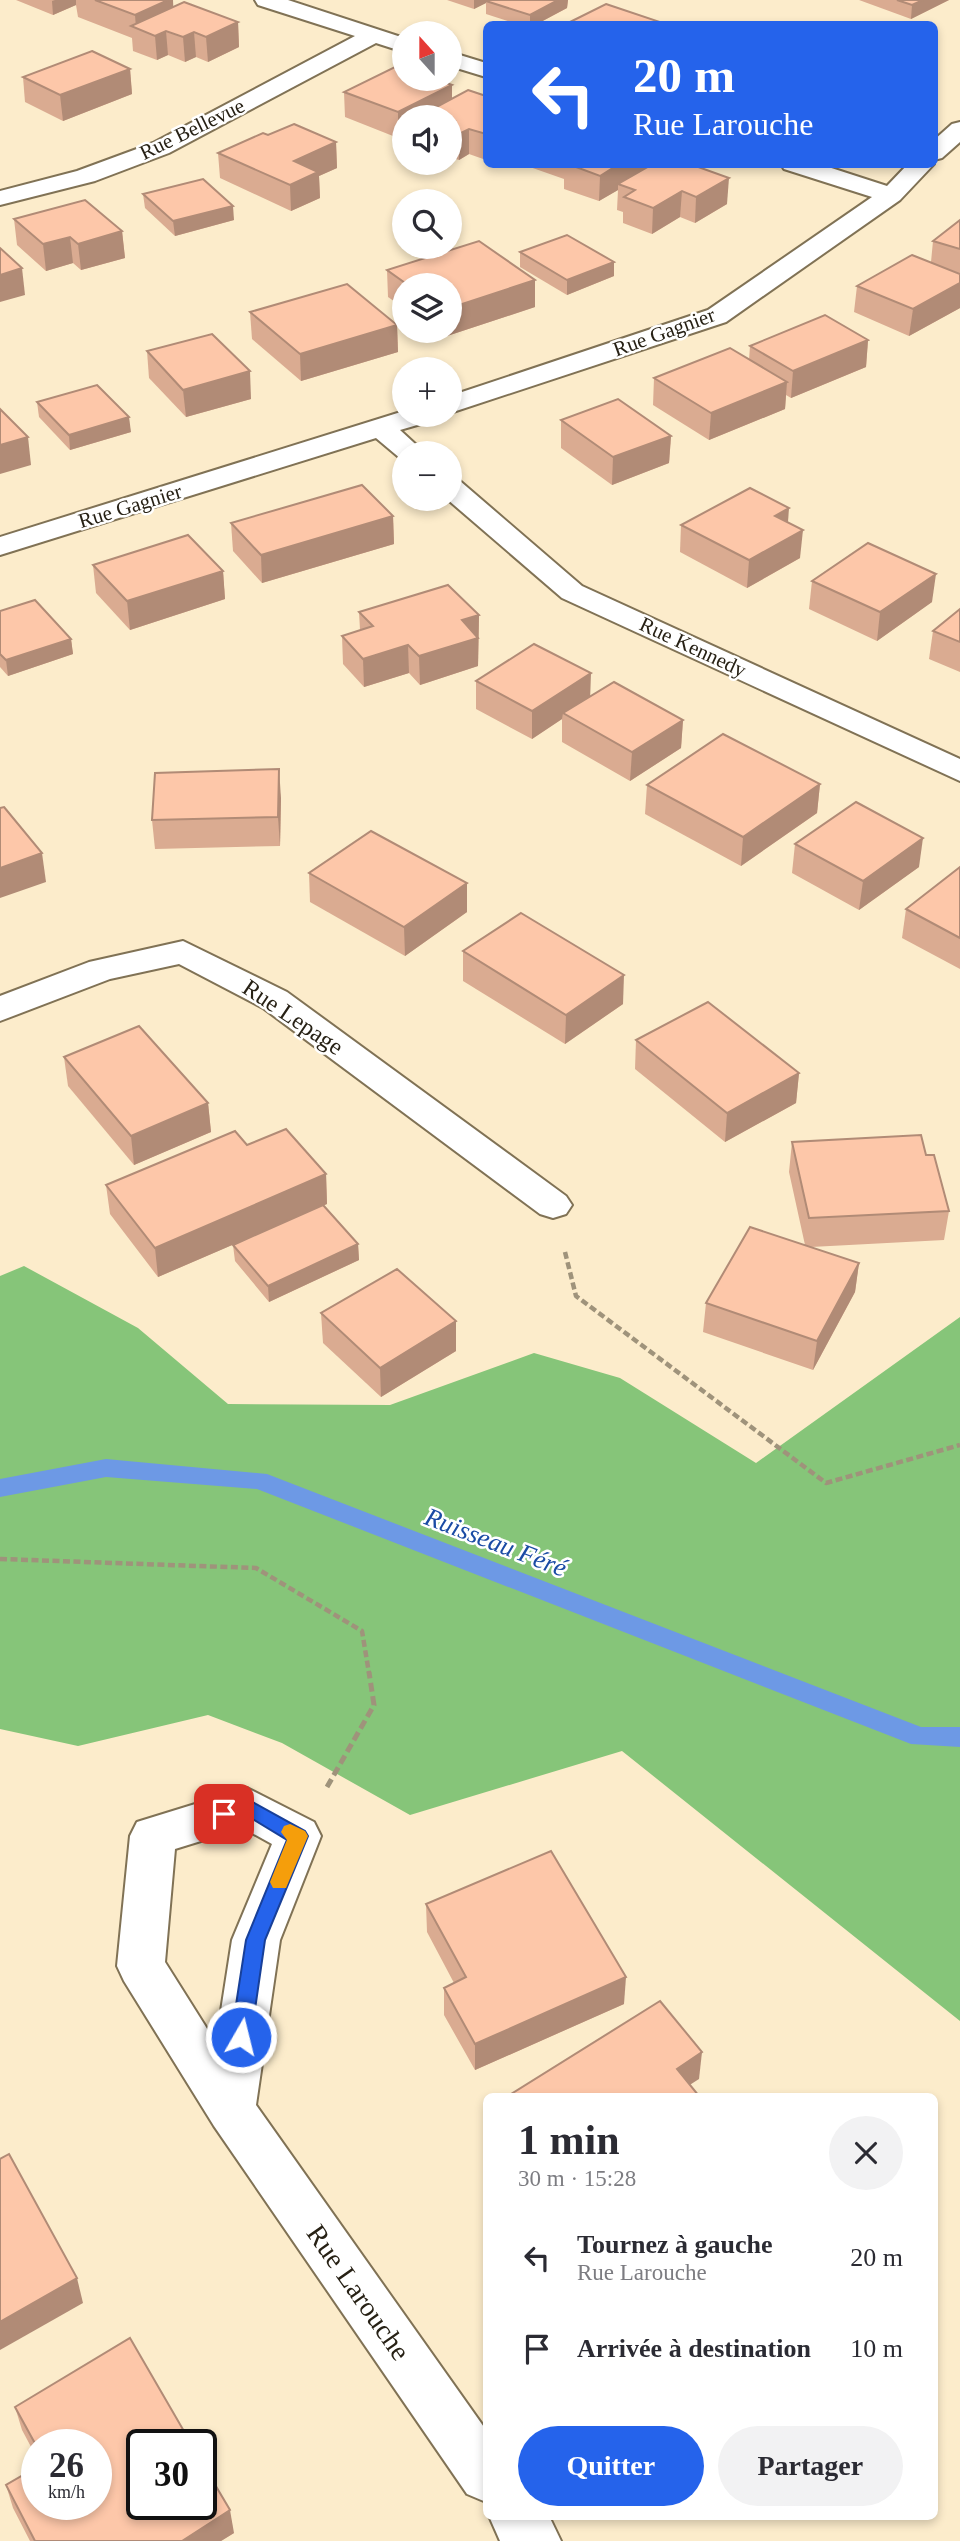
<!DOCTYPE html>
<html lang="fr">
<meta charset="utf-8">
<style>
:root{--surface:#fff;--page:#f2f2f3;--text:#2b2b33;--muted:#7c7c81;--accent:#2563eb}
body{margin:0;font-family:"Times New Roman",serif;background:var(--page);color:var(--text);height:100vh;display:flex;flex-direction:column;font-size:26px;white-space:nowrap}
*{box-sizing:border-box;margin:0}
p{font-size:23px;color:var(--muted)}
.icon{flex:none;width:38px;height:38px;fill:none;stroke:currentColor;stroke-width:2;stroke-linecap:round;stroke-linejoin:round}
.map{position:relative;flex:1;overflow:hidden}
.side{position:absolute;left:483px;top:2093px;width:455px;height:427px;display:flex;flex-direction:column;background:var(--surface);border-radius:10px;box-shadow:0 4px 10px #0003}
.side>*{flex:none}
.top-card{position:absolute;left:483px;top:21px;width:455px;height:147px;border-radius:10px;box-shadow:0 4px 10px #0003;background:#2563eb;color:#fff;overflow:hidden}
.needle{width:46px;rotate:339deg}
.buttons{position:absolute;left:392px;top:21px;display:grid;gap:14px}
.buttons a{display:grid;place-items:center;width:70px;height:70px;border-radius:50%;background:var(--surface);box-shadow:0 4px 10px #0003;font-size:35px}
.speed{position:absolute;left:21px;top:2429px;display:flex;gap:14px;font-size:35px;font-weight:700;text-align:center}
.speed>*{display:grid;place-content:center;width:91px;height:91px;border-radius:50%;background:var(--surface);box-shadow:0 4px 10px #0003;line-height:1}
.speed small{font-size:18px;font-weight:400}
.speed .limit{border:4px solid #111;border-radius:10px;background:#fff;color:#111}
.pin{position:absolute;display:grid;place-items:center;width:60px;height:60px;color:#fff;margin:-30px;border-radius:14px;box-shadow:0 4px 10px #0006}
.me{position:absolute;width:77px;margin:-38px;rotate:8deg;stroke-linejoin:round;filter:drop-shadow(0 0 5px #0008)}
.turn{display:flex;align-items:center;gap:24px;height:147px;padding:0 35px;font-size:32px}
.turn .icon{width:91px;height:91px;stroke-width:2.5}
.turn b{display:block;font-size:49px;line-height:60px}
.round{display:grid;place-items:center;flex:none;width:74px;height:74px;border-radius:37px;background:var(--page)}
.head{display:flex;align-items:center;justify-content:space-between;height:119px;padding:0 35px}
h1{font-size:42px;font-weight:700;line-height:52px}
.cta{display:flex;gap:14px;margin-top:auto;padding:14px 35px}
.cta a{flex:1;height:80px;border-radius:42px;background:var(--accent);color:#fff;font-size:28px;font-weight:700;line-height:80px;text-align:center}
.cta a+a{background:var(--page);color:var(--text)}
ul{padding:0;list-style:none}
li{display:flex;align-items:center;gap:21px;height:91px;padding:0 35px}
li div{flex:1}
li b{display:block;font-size:26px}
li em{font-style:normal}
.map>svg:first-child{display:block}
</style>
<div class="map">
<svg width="960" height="2541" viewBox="0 0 960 2541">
<rect width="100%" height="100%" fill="#fceccb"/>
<!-- forest -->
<path fill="#86c579" d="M24,1266L138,1328L228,1404L390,1405L534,1353L620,1378L756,1463L960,1317V2021L622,1751L410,1815L282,1743L208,1715L78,1746L0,1729V1276Z"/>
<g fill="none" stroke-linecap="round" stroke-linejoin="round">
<!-- stream -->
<path fill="#6d99e5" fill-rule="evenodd" d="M106,1459L267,1474L921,1727H960V1747L911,1744L257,1489L106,1477L0,1497V1479Z"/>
<defs>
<g id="street">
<path d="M255,0H288L404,38V52L376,43L169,153L95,181L0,205V191L77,171L153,143L355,36L258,5Z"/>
<path d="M450,52L486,63V77L450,66Z"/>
<path d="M960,122V142L942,158L934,160V140L952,124Z"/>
<path d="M781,164H819L887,186L908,164H934L900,200L726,322L450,413V396L708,310L872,197L784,169Z"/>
<path d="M404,411V415H435L431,421L400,430L425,453H404V460L401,459L376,438L0,555V537Z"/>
<path d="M450,479L460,481L582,586L960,759V781L562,598L447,499H450Z"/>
<path d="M183,941L287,992L566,1196L572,1205L566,1214L553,1218L540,1214L263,1008L179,964L110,979L0,1021V996L89,962Z"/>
<path d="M247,1788L314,1822L321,1836L280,1940L256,2105L486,2430V2502L467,2494L214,2126L124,1981L117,1966L130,1836L137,1822ZM243,1828L272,1844L232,1940L216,2043L165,1962L175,1849Z"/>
<path d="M489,2516H549L561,2541H500Z"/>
</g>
</defs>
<!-- street casing -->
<use href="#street" stroke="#807255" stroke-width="4"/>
<!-- path-far1 -->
<g stroke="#9f937b" stroke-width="4.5" stroke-dasharray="7 3.5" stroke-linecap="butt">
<path d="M565,1252L576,1296L826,1483L960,1445"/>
<path d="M0,1559L256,1568L362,1631L369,1673"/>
</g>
<!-- path -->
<path stroke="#9f937b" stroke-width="5" stroke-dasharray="9 4.5" stroke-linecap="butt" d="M327,1787L374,1705L369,1672"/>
<!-- street -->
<use href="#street" fill="#fff" fill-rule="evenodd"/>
</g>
<!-- wall -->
<g fill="#daab91">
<path d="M16,0H173V7L238,22L239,47L208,62L196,57L185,62L168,55L157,60L133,51L132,38L78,17L76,5L53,15Z"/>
<path d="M447,0H568L567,8L537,24H517L486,14V3L474,9Z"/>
<path d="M859,0H949L911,19Z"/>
<path d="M130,69L132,94L63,121L25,102L23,77Z"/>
<path d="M344,92L452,98L486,96V160L469,154L459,160L450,157V117H404L398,138L345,117Z"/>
<path d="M268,135L336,142L337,168L319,176L320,198L291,211L220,178L218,153Z"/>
<path d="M527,164H647V167L727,204L695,223L680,217L652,234L623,223V212L617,210L618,190L599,201L564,189V179L527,166Z"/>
<path d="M143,194L234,220L175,236L145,208Z"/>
<path d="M14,219L122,231L125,258L81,270L73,263L46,271L17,245Z"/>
<path d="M960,220V308L909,336L854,312L857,286L931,262L933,241Z"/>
<path d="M479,241L535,280V307L444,337L435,331H450V285H404V308L388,297L387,270Z"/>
<path d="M520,252L614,262V276L567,295L520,267Z"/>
<path d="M250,312L397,325L398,352L301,381L252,339Z"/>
<path d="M868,340L866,367L791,398L786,395L785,409L709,440L653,405L654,378L749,360L750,346Z"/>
<path d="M147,351L251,399L186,417L149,378Z"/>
<path d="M37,402L131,432L70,450L39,417Z"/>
<path d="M561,420L671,436L669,463L612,485L561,448Z"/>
<path d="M393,516L394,544L262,583L233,551L231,523Z"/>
<path d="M788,523L800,558L747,588L680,552L681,525Z"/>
<path d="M93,565L223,571L225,599L130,630L96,593Z"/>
<path d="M812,581L932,602L877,641L809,609Z"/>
<path d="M960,609V672L929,659L933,631Z"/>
<path d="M0,611L71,639L73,654L8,676L0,667Z"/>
<path d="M359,612L479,615L478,666L420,685L409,673L364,687L343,664L342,636L360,630Z"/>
<path d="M476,681L590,697L683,720L681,748L630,781L562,742V719L532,739L476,709Z"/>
<path d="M820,784L817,813L741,866L645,814L647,785Z"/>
<path d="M281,798L280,846L155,849L152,820Z"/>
<path d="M795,844L919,867L859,910L792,873Z"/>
<path d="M960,867V969L902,938L906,909Z"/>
<path d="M309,873L467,912L405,956L310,902Z"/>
<path d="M463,951L623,1004L565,1044L463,981Z"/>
<path d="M636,1040L799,1073L796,1103L725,1142L635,1069Z"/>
<path d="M64,1057L208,1103L211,1132L134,1165L68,1086Z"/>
<path d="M792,1142L926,1155L949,1211L944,1240L811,1247L859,1263L855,1292L813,1370L703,1332L706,1303L805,1245L789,1172Z"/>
<path d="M247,1145L326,1174L327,1204L324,1205L358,1244L359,1260L269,1302L235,1261L233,1245L246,1239L158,1277L110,1214L106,1185Z"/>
<path d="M321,1313L456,1351L381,1397L323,1343Z"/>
<path d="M426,1904L624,2004L475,2070L444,2015V1988L454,1983L427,1932Z"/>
<path d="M15,2407L234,2533L221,2541H30L13,2508L6,2485L96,2504L37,2445V2458L22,2430Z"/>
</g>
<!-- shaded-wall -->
<g fill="#b18b76">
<path d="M55,0H76V5L53,15L52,1Z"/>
<path d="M168,0H173L174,23L136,28L135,15Z"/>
<path d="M474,0H491L486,1V3L474,9Z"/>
<path d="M558,0H568L567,8L537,24H530V15Z"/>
<path d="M923,0H949L911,19L912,5Z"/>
<path d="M238,22L239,47L208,62L206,37Z"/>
<path d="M166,31L168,55L157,60L155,36Z"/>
<path d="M194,32L196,57L185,62L183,37Z"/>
<path d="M130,69L132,94L63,121L60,95Z"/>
<path d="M452,85V110L427,112V117H404V135L398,138V112Z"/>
<path d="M469,129V154L459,160V134Z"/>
<path d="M336,142L337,168L319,176L320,198L291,211L290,185L294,161Z"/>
<path d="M619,164H647V172L618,184V190L599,201L600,176Z"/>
<path d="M729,178L727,204L695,223L696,197Z"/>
<path d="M682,191L680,217L652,234L653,208Z"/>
<path d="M233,206L234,220L175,236L173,221Z"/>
<path d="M122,231L125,258L81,270L78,244Z"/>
<path d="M70,237L73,263L46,271L43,244Z"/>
<path d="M614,262V276L567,295V280Z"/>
<path d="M22,268L25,295L0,302V275Z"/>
<path d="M535,280V307L444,337L443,331H450V308Z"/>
<path d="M960,283V308L909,336L913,309Z"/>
<path d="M397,325L398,352L301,381L300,354Z"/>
<path d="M868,340L866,367L791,398L793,371Z"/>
<path d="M250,371L251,399L186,417L183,390Z"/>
<path d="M787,382L785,409L709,440L711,413Z"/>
<path d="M129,417L131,432L70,450L69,435Z"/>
<path d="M671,436L669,463L612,485L613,457Z"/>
<path d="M28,437L31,465L0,474V445Z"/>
<path d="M789,508L787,536L775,516Z"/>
<path d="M393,516L394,544L262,583L261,555Z"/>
<path d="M803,530L800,558L747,588L749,560Z"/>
<path d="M223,571L225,599L130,630L127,601Z"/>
<path d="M936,574L932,602L877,641L880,612Z"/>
<path d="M479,615L478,666L420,685L419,656L462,620Z"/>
<path d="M71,639L73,654L8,676L6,660Z"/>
<path d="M408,645L409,673L364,687L363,659Z"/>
<path d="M591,673L590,702L563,713L562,719L532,739V711Z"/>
<path d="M683,720L681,748L630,781L632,752Z"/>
<path d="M279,769L281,798L280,846L278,817Z"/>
<path d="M820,784L817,813L741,866L743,837Z"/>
<path d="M923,838L919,867L859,910L863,881Z"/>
<path d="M42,853L46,882L0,898V868Z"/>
<path d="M467,883V912L405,956L404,927Z"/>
<path d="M624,975L623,1004L565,1044L566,1015Z"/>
<path d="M799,1073L796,1103L725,1142L727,1113Z"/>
<path d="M208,1103L211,1132L134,1165L131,1136Z"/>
<path d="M326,1174L327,1204L158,1277L155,1248Z"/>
<path d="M358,1244L359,1260L269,1302L268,1286Z"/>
<path d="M859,1263L855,1292L813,1370L817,1341Z"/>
<path d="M456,1321V1351L381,1397L380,1368Z"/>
<path d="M626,1977L624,2004L475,2070V2044Z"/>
<path d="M702,2052L699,2079L674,2095L677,2069Z"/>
<path d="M77,2278L83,2303L0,2350V2322Z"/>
<path d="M230,2510L234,2533L221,2541H182Z"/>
</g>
<!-- building -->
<g fill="#fdc7a9" stroke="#b18b76" stroke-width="2">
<path d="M95,0H168L135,15Z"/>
<path d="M487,0H558L530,15L486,1Z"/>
<path d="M897,0H923L912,5Z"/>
<path d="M184,2L238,22L206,37L194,32L183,37L166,31L155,36L131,26Z"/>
<path d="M606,4L657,21L650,24H566Z"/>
<path d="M92,51L130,69L60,95L23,77Z"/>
<path d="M399,65L404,67V79H436L452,85L398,112L344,92Z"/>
<path d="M468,90L486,96V134L469,129L459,134L450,131V123L454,121L450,120V117H442L427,112Z"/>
<path d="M294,124L336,142L294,161L318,172L290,185L218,153L263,133L268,135Z"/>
<path d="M568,164H619L600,176Z"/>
<path d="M653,164H690L729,178L696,197L682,191L653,208L624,197L635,190L618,184Z"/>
<path d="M203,179L233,206L173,221L143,194Z"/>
<path d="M85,200L122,231L78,244L70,237L43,244L14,219Z"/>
<path d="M960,220V249L933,241Z"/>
<path d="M567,235L614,262L567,280L520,252Z"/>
<path d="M479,241L535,280L450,308V285H408L387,270Z"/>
<path d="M0,248L22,268L0,275Z"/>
<path d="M912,255L960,274V283L913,309L857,286Z"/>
<path d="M347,284L397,325L300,354L250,312Z"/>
<path d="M825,315L868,340L793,371L750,346Z"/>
<path d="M212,334L250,371L183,390L147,351Z"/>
<path d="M730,348L787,382L711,413L654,378Z"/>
<path d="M97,385L129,417L69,435L37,402Z"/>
<path d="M618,399L671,436L613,457L561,420Z"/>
<path d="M0,409L28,437L0,445Z"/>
<path d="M362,485L393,516L261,555L231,523Z"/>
<path d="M750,488L789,508L775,516L803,530L749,560L681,525Z"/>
<path d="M188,535L223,571L127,601L93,565Z"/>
<path d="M868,543L936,574L880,612L812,581Z"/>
<path d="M448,585L479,615L462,620L478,638L419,656L408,645L363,659L342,636L373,626L359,612Z"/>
<path d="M35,600L71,639L6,660L0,654V611Z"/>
<path d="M960,609V642L933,631Z"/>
<path d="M534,644L591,673L532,711L476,681Z"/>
<path d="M614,682L683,720L632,752L563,713Z"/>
<path d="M723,734L820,784L743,837L647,785Z"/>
<path d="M279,769L278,817L152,820L155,773Z"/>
<path d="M856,802L923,838L863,881L795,844Z"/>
<path d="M4,807L42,853L0,868V808Z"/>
<path d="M371,831L467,883L404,927L309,873Z"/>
<path d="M960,867V938L906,909Z"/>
<path d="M521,913L624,975L566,1015L463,951Z"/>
<path d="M708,1002L799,1073L727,1113L636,1040Z"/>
<path d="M139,1026L208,1103L131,1136L64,1057Z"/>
<path d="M286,1129L326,1174L155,1248L106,1185L235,1131L247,1145Z"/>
<path d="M921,1135L926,1155H934L949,1211L809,1218L792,1142Z"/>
<path d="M323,1205L358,1244L268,1286L233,1245Z"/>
<path d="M750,1227L859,1263L817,1341L706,1303Z"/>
<path d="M397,1269L456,1321L380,1368L321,1313Z"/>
<path d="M551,1851L626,1977L475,2044L444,1988L466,1977L426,1904Z"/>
<path d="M660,2001L702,2052L677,2069L699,2096H508Z"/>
<path d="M9,2154L77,2278L0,2322V2159Z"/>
<path d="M130,2338L192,2445H142V2504H201V2461L230,2510L182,2541H35L6,2485L37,2467V2504H96V2445H37V2447L15,2407Z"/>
</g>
<!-- route -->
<path fill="#2563eb" stroke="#184099" stroke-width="2" d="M247,1799L305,1831L308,1836L265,1940L251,2037L248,2043L241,2046L234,2043L231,2037L246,1940L287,1840L246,1815L224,1822L217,1820L214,1814L217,1809Z"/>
<!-- slow -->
<path fill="#f59e0b" d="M290,1824L305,1831L308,1836L286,1888H273L270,1882L287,1840L281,1832L284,1826Z"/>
<g text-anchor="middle" stroke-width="5" stroke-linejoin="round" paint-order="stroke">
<!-- far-street labels -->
<g font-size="21" fill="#272115" stroke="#fff">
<text transform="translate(192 129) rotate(-26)" y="7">Rue Bellevue</text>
<text transform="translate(664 332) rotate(-20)" y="7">Rue Gagnier</text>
<text transform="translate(130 506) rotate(-17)" y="7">Rue Gagnier</text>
<text transform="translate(693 647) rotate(25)" y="7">Rue Kennedy</text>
</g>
<!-- street labels -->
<g font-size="24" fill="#272115" stroke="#fff">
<text transform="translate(293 1017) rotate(34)" y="8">Rue Lepage</text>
</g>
<!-- water labels -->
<g font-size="26" font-style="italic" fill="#1a4ba4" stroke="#fff">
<text transform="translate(496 1542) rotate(21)" y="9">Ruisseau Féré</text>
</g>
<!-- near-street labels -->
<g font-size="28" fill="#272115" stroke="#fff">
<text transform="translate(359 2292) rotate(55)" y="10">Rue Larouche</text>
</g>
</g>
</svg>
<div class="buttons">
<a><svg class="needle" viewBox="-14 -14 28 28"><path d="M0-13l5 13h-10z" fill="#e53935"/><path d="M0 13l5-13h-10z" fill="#7c7c81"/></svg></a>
<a><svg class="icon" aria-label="sound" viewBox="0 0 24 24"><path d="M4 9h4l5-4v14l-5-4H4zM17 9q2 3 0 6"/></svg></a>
<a><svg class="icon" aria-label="search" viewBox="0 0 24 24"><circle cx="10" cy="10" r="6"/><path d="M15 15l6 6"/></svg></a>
<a><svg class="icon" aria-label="layers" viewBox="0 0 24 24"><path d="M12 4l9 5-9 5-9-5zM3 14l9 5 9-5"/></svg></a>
<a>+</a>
<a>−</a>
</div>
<div class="speed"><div>26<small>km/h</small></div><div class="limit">30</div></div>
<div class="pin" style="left:224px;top:1814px;background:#d93025"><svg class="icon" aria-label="arrive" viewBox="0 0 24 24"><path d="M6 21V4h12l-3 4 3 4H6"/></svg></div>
<svg class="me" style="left:241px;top:2037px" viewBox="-20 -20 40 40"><circle r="17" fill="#2563eb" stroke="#fff" stroke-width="3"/><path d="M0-11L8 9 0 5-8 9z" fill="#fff"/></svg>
<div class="top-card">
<div class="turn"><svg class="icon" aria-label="left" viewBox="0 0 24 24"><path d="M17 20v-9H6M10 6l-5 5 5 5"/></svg><div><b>20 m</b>Rue Larouche</div></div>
</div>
<section class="side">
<div class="head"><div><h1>1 min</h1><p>30 m · 15:28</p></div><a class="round"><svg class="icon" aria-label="close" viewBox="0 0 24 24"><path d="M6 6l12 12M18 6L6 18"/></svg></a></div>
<ul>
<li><svg class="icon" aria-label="left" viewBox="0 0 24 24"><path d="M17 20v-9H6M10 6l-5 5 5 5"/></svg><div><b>Tournez à gauche</b><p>Rue Larouche</p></div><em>20 m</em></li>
<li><svg class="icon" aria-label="arrive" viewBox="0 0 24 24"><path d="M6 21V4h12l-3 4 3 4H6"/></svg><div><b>Arrivée à destination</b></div><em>10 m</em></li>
</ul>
<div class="cta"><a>Quitter</a><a>Partager</a></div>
</section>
</div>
